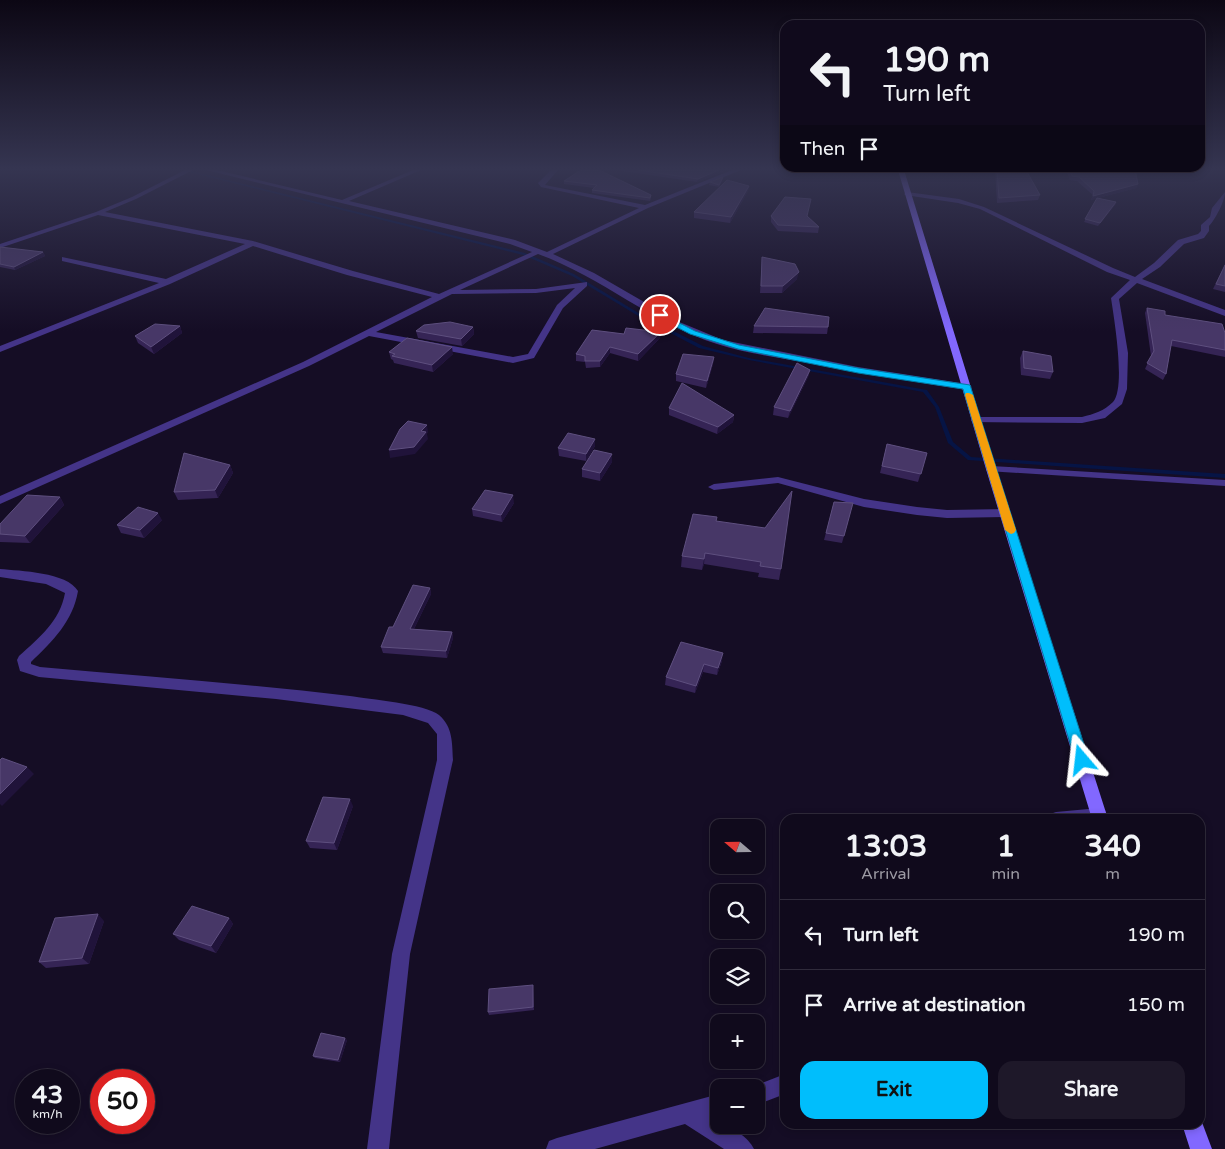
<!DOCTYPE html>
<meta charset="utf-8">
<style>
:root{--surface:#100a1c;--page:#1e1829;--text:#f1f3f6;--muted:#9c9aa3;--line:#302b3b;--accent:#00befc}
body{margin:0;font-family:"Varela Round",sans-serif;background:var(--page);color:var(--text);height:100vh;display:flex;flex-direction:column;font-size:19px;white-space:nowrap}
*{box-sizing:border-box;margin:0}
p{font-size:16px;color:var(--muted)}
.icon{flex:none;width:28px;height:28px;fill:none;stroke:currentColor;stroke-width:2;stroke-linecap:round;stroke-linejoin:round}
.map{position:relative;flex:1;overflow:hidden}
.details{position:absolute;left:780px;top:814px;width:425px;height:315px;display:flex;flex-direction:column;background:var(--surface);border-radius:15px;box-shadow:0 2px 8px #0003,0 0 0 1px var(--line)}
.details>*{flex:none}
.banner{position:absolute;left:780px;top:20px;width:425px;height:152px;border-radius:15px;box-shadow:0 2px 8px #0003,0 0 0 1px var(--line);background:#100a1c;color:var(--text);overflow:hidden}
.needle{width:32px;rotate:290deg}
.fabs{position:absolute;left:710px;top:819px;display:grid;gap:10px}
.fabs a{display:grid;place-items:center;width:55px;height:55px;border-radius:10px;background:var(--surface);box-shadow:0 2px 8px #0003,0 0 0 1px var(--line);font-size:25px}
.speed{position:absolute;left:15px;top:1069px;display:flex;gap:10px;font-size:25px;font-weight:700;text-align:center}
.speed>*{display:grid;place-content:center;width:65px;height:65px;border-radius:50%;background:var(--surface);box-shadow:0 2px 8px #0003,0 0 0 1px var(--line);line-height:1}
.speed small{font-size:12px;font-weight:400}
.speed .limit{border:8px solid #d22;background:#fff;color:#111}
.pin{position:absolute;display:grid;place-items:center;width:42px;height:42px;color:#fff;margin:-21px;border:2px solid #fff;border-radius:50%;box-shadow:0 1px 5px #0007}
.me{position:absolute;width:55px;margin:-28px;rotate:343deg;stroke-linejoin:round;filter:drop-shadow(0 0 4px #0008)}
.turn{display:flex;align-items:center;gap:18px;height:105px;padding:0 20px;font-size:22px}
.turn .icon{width:65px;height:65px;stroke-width:2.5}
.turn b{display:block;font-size:35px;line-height:42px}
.then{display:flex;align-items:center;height:48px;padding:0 20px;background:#0003;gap:10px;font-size:19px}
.eta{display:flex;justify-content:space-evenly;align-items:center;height:85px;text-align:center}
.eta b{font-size:30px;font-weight:700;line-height:35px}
.cta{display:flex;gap:10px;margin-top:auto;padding:10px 20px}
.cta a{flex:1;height:58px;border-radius:15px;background:var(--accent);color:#111;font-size:20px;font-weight:700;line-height:58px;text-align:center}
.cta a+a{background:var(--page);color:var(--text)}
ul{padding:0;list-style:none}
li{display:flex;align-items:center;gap:15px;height:70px;padding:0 20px;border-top:1px solid var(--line)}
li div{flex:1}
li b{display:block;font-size:19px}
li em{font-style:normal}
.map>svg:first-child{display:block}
</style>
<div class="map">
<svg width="1225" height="1149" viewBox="0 0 1225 1149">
<rect width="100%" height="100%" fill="#150d25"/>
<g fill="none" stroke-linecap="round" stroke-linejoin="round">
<!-- stream -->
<path fill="#061445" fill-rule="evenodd" d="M181,170H187L525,253L574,274L642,315L703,346L749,358L927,390L939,407L953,442L971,457L1225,474V478L968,460L948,443L935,407L923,392L749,360L699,348L640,317L572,276L523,255Z"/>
<!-- minor -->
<g fill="#443488" fill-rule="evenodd">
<path d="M185,170H193L136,199L105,212L253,241L353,271L439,294L532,252L510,244L206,170H217L342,200L413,170H421L349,201L515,240L547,252L639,208L541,187L538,183L551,170H558L545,185L645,205L732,170H741L648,208L553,254L594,273L677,321L723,340L858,367L967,384L972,387L967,390C912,381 857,373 803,362C774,357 745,353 717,344C653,324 602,277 538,254L460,290L536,289L587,282V286L563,308L534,358L513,363L369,336L309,366L0,504V496L303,362L432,297L347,275L253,246L170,284L0,352V346L159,283L62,261V257L166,279L245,244L98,215L0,248V244L96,212L132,197ZM575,288L557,305L528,354L513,357L376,332L452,294L536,293Z"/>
<path d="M907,192L959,199L984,207L1113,268L1135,277L1154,263L1178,240L1198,234L1201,231V225L1210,217L1212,208L1225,192C1225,201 1215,220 1209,226V231L1204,238L1184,244L1160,267L1142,279L1225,310V316L1137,283L1119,299L1128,353L1127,389L1122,404L1105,418L1082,423L972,422L971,420L976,417H1082C1094,414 1104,411 1113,402C1126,388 1114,318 1111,298L1130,280L1107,272L980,209L958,203L905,195L904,194Z"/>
<path d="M991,466L1225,480V486L987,471L986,469Z"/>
<path d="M778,477L864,499L917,507L947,510L1005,509L1011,513L1005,517L947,518L917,515L864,507L778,483L714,490L708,487L714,484Z"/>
<path d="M0,569C20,571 67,572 78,591C73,621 53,641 31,662V664L40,667C143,676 247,684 350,696C368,699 426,704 439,715C453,727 452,743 453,760L410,954L389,1149H367L392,954L437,760V734L428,723L403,715L276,699L39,677L20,671L17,660L19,656C39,638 60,621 65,593L46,584L0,577Z"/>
<path d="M1099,808L1105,810L1107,815L1105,819H1048L1050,814L1056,812Z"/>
<path d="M785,1074V1094L756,1105V1088H749Z"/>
<path d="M719,1094V1114L711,1116L719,1121V1125C731,1125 749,1138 754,1149H724L685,1124L595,1149H546L549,1141L557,1138Z"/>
</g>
<!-- secondary -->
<g fill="#8268ff" fill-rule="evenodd">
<path d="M898,170H904L996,469L1108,819H1092L986,469Z"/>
<path d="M1200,1117L1212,1149H1190L1182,1124H1200Z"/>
</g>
</g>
<!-- wall -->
<g fill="#352455">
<path d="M581,170L651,198L650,201L592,193V190L594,188L564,184V181Z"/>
<path d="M616,170H727L697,182Z"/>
<path d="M995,170H1026L1040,195L1038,200L997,203Z"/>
<path d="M1066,170H1136L1138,184L1136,188L1098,198L1116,202L1115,205L1098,226L1084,222L1097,198L1091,200L1093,195L1077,181L1070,180Z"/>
<path d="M723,177V179L719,187L709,185L710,182Z"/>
<path d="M749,186L748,191L730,223L694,218V212Z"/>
<path d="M771,216H807L819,227L818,233L778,231L771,222Z"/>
<path d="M0,247L43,252L45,256L15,270L0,267Z"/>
<path d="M762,257L797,279L782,293H760Z"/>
<path d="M1225,264V292L1213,289Z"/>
<path d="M1147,308L1165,315L1225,333V357L1171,346L1166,374L1163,380L1145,369L1151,356L1145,313Z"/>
<path d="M180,326L182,333L154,354L138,343L135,336Z"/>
<path d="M754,326L828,327L827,334L753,333Z"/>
<path d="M473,327L474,334L462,346L418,338L416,331Z"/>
<path d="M661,332L660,338L638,361L610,353L600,367L586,368L585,362L576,361V354L624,334Z"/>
<path d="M1023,351L1053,372L1050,379L1021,375L1020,358Z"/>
<path d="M389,352L453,354L433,372L394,363L393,360L391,359Z"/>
<path d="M714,357L713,364L706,388L676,381V374Z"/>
<path d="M810,370L808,377L788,418L773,415L774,407Z"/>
<path d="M669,408L734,415L733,422L717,434L669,415Z"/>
<path d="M887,444L927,453L918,482L880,473Z"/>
<path d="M595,446L586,461L559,456L558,448Z"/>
<path d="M612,462L600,481L582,477V469Z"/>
<path d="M230,465L233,473L218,498L178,500L174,492Z"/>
<path d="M60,497L64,505L30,543L0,542V524Z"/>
<path d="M834,502L853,503L842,543L824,540Z"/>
<path d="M514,503L502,522L473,516L472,509Z"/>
<path d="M162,520L144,538L121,533L117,525Z"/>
<path d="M716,521L781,569L779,580L758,577L759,573L704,564L702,570L681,567L682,556Z"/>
<path d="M430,588L431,594L414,629L452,632L453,638L447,658L383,653L381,647L393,627Z"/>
<path d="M681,642L722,661L717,675L703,672L695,693L665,685L666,677Z"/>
<path d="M353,806L337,850L310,848L306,841Z"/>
<path d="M229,918L233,924L216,953L179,940L173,934Z"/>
<path d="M104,921L89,964L46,968L39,962Z"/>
<path d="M533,988L534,1010L489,1015L488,1012Z"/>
<path d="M347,1040L340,1062L315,1058L313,1056Z"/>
</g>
<!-- shaded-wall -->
<g fill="#20133a">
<path d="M719,170H727L697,182L698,179Z"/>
<path d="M1138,184L1136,188L1091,200L1093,196Z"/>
<path d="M749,186L748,191L730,223L731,217Z"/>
<path d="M1116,202L1115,205L1098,226L1100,223Z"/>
<path d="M43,252L45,256L15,270L14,267Z"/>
<path d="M799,272L797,279L782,293L783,286Z"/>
<path d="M180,326L182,333L154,354L151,347Z"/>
<path d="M473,327L474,334L462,346L461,339Z"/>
<path d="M661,332L660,338L638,361V354Z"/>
<path d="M452,347L453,354L433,372L432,365Z"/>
<path d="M610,347V353L600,367V361Z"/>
<path d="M714,357L713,364L706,388L707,381Z"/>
<path d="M810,370L808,377L788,418L790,411Z"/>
<path d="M734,415L733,422L717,434L718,427Z"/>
<path d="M427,425L428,432L427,434L428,439L415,454L390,458L389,450L421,431Z"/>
<path d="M595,439V446L586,461V454Z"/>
<path d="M612,454V462L600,481V473Z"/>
<path d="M230,465L233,473L218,498L215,490Z"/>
<path d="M513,495L514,503L502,522L501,515Z"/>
<path d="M60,497L64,505L30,543L25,536Z"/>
<path d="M158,513L162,520L144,538L140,530Z"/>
<path d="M705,553L704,564L702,570L704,559Z"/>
<path d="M430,588L431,594L411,635L410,629Z"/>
<path d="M452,632L453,638L447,658L446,651Z"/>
<path d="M723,653L722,661L717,675L718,668Z"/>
<path d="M704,664L703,672L695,693L696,686Z"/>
<path d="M27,767L34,774L2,806L0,804V794Z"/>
<path d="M350,799L353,806L337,850L334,843Z"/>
<path d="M98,914L104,921L89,964L82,958Z"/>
<path d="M229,918L233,924L216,953L211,946Z"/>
<path d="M345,1038L347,1040L340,1062L338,1060Z"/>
</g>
<!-- building -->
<g fill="#473767" stroke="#5e4f7f">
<path d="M581,170H599L651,195L650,198L592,190L597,185L564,181Z"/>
<path d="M638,170H719L698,179Z"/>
<path d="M997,170H1026L1040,195L999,198Z"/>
<path d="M1070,170H1135L1138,184L1093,196L1094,191L1079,177L1072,176Z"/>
<path d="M723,177L719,185L710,182Z"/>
<path d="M727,180L749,186L731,217L694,212Z"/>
<path d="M785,197L811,199L807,216L819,227L778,225L771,216Z"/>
<path d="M1097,198L1116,202L1100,223L1085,219Z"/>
<path d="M0,247L43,252L14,267L0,264Z"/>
<path d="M762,257L795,264L799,272L783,286H761Z"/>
<path d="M1225,265V286L1216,284Z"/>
<path d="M765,308L829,317L828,327L754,326Z"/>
<path d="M1147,308L1165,311V315L1222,324L1225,333V350L1172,340L1166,374L1147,363L1154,351Z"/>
<path d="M450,322L473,327L461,339L416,331L424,325Z"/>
<path d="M155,324L180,326L151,347L135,336Z"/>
<path d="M626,328L661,332L638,354L610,347L600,361H585V356L576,354L592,330L624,334Z"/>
<path d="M407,338L452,347L432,365L392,356L395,354L389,352Z"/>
<path d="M1023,351L1051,356L1053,372L1024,368Z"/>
<path d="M683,354L714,357L707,381L676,374Z"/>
<path d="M797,363L810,370L790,411L774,407Z"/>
<path d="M682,383L734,415L718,427L669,408Z"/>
<path d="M408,421L427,425L421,431L426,432L414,447L389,450L400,429Z"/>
<path d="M568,433L595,439L586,454L558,448Z"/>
<path d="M887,444L927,453L921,474L882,466Z"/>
<path d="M594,450L612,454L600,473L582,469Z"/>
<path d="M184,453L230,465L215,490L174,492Z"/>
<path d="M485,490L513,495L501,515L472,509Z"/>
<path d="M792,491L781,569L760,566L761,562L705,553L704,559L682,556L693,514L717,517L716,521L765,528Z"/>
<path d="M27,495L60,497L25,536L0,534V524Z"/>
<path d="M834,502L853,503L844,536L826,533Z"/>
<path d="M138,507L158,513L140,530L117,525Z"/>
<path d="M413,585L430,588L410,629L452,632L446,651L381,647L389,627H393Z"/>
<path d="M681,642L723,653L718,668L704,664L696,686L666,677Z"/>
<path d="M2,758L27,767L0,794V760Z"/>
<path d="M323,797L350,799L334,843L306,841Z"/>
<path d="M192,906L229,918L211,946L173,934Z"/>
<path d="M98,914L82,958L39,962L55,918Z"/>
<path d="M533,985V1007L488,1012L489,989Z"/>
<path d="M321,1033L345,1038L338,1060L313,1056Z"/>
</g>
<!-- sky -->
<linearGradient id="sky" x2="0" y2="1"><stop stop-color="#0c0714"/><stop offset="0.51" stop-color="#353551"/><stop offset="1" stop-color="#353551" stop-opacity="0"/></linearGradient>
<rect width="1225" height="331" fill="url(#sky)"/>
<!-- route -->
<path fill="#00befc" stroke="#007ca4" d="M660,313L695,331L739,345L858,368L970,385L1089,760L1087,765L1082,766L1077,765L1075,760L963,389L858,373L738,349L690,334L657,317V314Z"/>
<!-- slow -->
<path fill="#f59e0b" d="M966,393H969L973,395L1016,530L1014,533L1011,534L1005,530L965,395Z"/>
</svg>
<div class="fabs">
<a><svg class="needle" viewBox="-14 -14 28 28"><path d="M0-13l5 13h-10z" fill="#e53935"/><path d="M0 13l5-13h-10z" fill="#9c9aa3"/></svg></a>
<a><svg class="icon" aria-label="search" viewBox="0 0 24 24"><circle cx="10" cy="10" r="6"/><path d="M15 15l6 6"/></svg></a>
<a><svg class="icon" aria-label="layers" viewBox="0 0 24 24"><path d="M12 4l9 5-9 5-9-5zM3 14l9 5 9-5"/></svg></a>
<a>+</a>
<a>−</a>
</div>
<div class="speed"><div>43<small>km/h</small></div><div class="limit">50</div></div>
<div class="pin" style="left:660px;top:315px;background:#d93025"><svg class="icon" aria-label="arrive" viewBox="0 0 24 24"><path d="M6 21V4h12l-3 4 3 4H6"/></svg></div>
<svg class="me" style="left:1082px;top:760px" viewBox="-20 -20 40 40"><path d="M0-17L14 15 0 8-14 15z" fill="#00befc" stroke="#fff" stroke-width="4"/></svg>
<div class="banner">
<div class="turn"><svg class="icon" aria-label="left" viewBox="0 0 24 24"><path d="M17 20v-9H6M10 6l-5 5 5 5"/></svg><div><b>190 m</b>Turn left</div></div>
<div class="then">Then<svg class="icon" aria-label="arrive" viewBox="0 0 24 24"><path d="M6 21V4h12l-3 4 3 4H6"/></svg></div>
</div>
<section class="details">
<div class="eta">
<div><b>13:03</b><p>Arrival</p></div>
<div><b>1</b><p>min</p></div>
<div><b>340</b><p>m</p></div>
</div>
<ul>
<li><svg class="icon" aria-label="left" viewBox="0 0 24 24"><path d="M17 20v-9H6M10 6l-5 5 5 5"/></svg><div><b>Turn left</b></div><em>190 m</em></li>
<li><svg class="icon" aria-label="arrive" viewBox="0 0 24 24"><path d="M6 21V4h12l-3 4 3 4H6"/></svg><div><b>Arrive at destination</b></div><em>150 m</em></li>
</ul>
<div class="cta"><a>Exit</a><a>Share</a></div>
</section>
</div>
